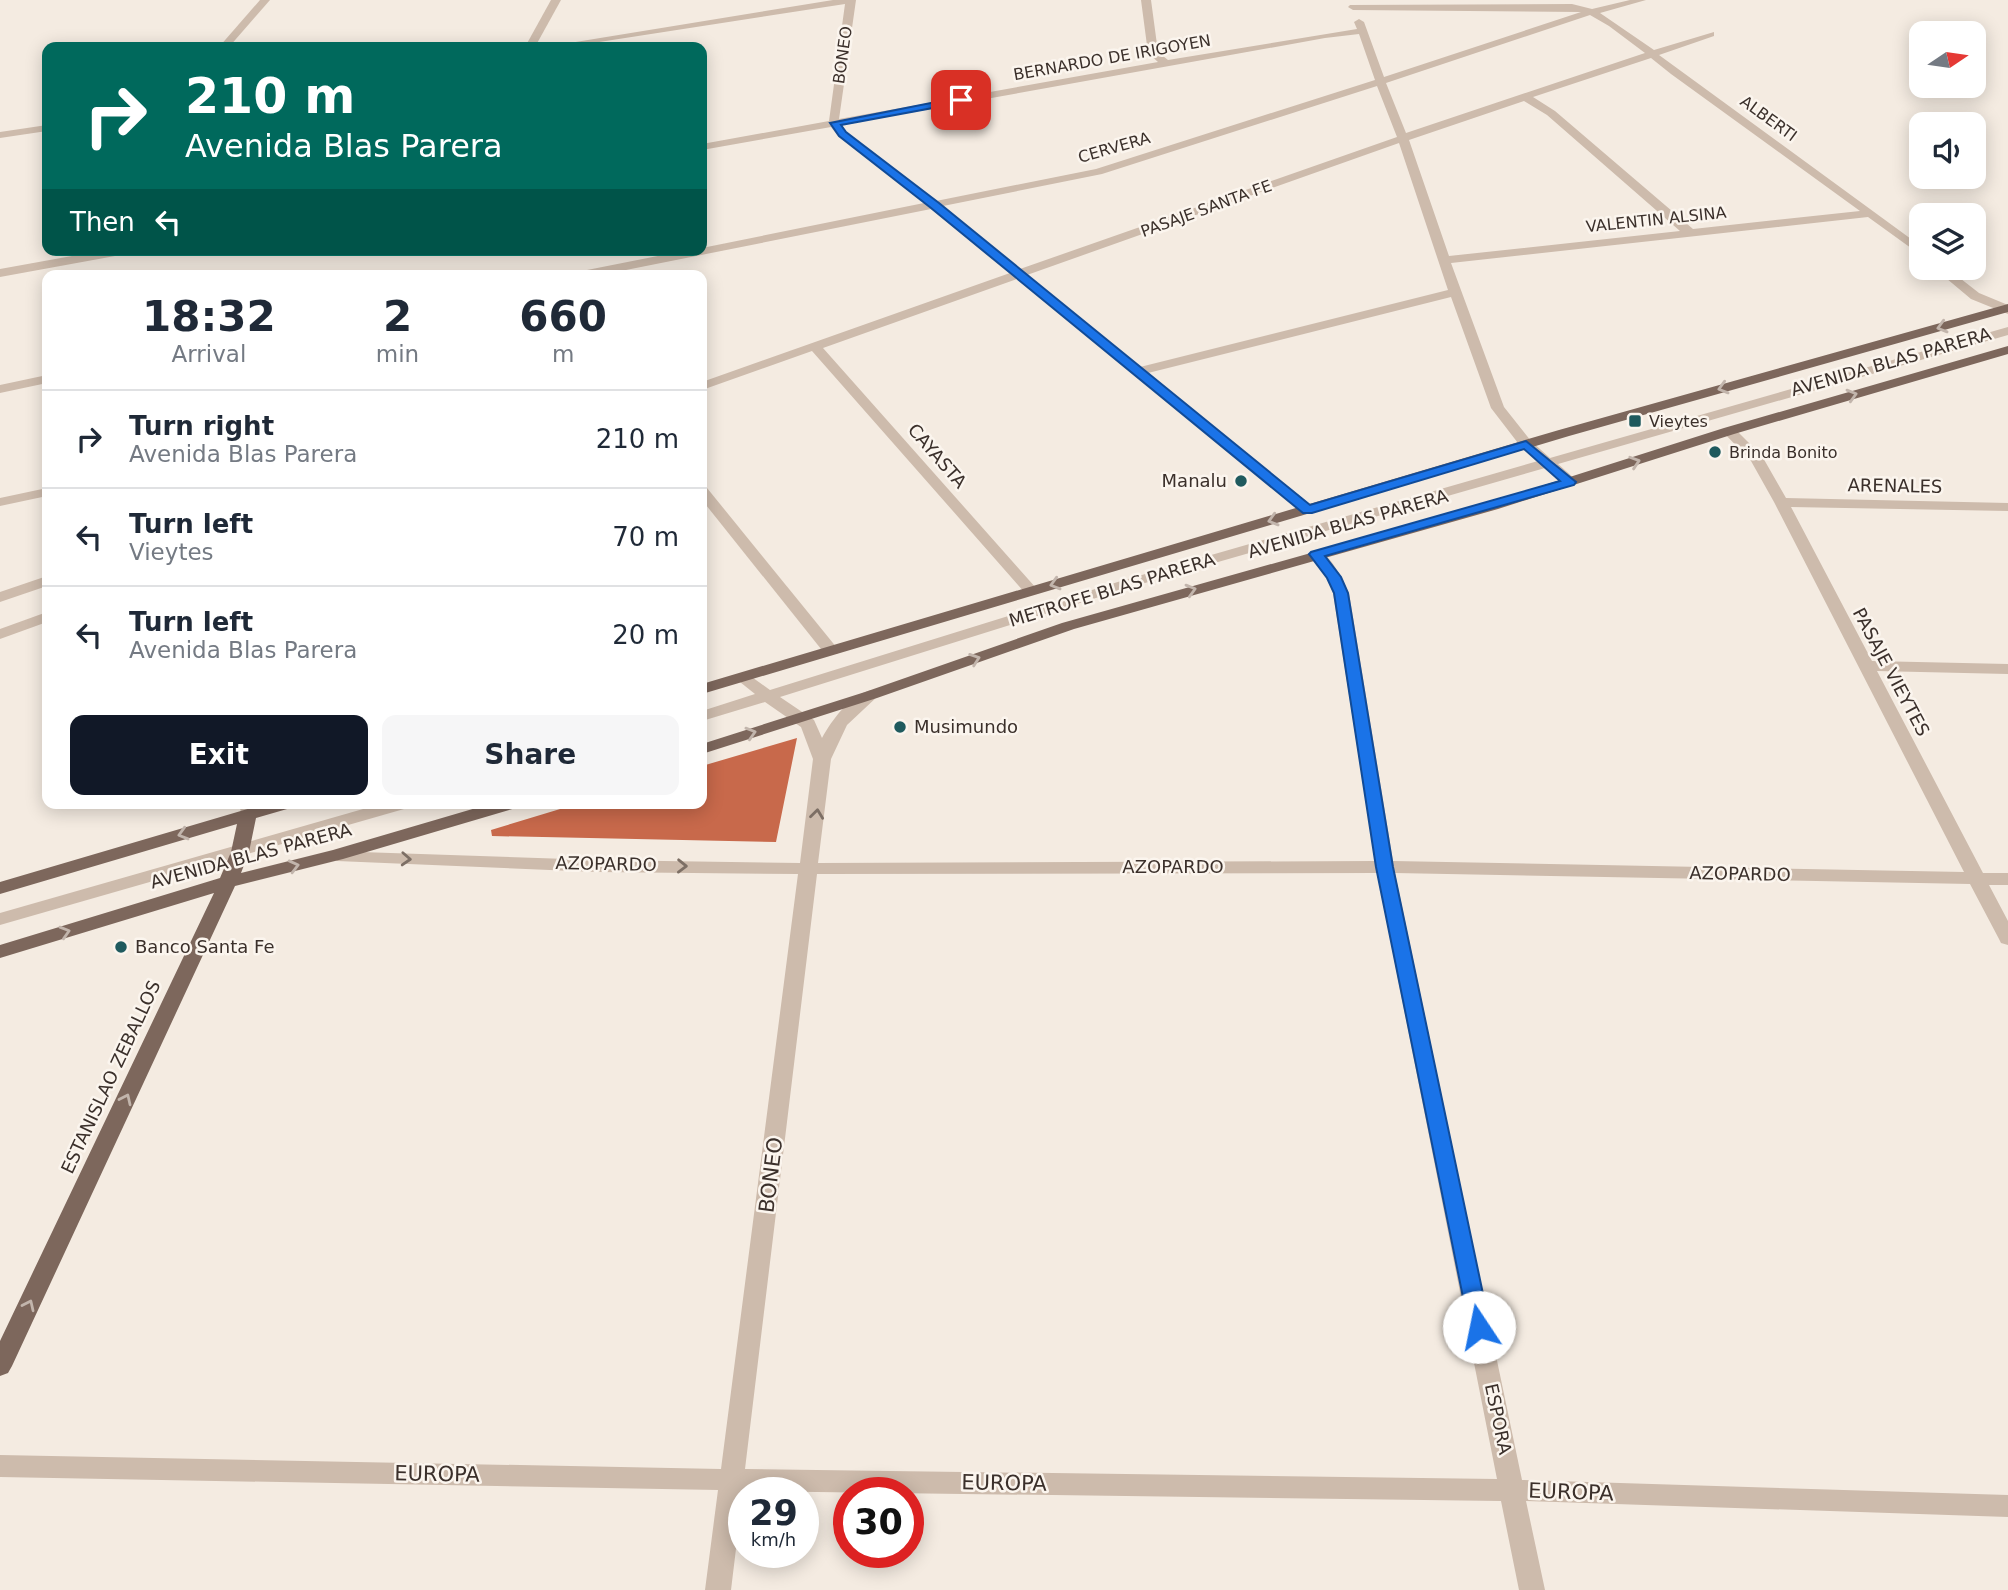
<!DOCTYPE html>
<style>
:root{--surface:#fff;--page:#f6f6f7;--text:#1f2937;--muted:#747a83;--line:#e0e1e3;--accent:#111827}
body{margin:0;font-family:"DejaVu Sans",sans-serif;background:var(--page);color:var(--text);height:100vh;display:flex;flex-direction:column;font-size:26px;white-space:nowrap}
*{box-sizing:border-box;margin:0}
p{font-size:23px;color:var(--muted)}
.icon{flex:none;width:38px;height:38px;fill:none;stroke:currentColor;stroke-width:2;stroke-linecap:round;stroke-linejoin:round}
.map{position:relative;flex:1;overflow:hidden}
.details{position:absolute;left:42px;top:270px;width:665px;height:539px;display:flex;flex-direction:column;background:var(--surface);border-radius:14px;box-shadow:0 4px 18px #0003}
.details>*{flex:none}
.top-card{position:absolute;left:42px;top:42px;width:665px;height:214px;border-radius:14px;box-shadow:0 4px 18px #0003;background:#00695c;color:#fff;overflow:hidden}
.needle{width:46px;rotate:77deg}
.buttons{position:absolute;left:1909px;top:21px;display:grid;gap:14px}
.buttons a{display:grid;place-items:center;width:77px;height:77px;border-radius:14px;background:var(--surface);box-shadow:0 4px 18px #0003;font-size:35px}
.speed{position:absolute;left:728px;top:1477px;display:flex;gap:14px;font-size:35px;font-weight:700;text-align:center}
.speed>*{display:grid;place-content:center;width:91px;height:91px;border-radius:50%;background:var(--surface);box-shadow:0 4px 18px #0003;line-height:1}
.speed small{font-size:18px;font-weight:400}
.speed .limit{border:10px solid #d22;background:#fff;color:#111}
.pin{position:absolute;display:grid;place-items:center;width:60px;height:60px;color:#fff;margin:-30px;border-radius:14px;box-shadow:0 4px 10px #0006}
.me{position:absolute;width:77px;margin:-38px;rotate:349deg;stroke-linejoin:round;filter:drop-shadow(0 0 5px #0008)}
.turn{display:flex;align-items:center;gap:24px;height:147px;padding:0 28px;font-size:32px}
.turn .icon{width:91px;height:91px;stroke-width:2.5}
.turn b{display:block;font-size:49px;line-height:60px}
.then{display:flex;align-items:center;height:66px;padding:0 28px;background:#0003;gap:14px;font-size:26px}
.eta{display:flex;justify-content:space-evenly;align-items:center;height:119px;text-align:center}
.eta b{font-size:42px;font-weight:700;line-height:49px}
.primary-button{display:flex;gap:14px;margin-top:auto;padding:14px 28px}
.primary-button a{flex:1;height:80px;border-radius:14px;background:var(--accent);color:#fff;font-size:28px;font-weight:700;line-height:80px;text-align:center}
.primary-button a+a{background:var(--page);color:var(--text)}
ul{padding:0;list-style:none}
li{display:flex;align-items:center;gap:21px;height:98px;padding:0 28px;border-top:2px solid var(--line)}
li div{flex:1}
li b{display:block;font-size:26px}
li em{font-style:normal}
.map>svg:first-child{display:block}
</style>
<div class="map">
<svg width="2008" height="1590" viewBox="0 0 2008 1590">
<rect width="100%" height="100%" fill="#f4ebe1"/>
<!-- building -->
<path fill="#c8694b" d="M797,738L776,842L492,836L491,830L580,803H702V766Z"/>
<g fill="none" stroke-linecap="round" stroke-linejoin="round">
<!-- minor -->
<g fill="#cdbbac" fill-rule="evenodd">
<path d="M260,0H270L229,47H219Z"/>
<path d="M551,0H561L535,47H525Z"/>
<path d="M833,0H856L839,119L1158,62L1148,53L1141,0H1151L1158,52L1168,60L1357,29L1354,22L1359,19L1364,22L1384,77L1581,12L1353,10L1348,7L1350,5L1572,4L1592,9L1630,0H1646L1600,13L1654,50L1714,32V36L1659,55L1922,247V256L1868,217L1451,263L1504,407L1531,441L1550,458L2008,327V335L1558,464L1575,479V485H1565L1545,468L1131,587L780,697L814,720L822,738C832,720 850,695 871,690L879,695L847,725L831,759L818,863L1375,861L1333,593L1327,578L1309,554L1316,550C1332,555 1342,579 1349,593L1393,861L1964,872L1774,502L1751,461L1722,431L1729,427L1734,428L1762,456L1786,498L2008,503V511L1791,507L1872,661L2008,664V674L1877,671L1983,873H2008V885H1989L2008,921V945L2001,943L1999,939L1970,884L1395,873L1522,1480L2008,1495V1517L1526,1501L1545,1590H1519L1501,1501L743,1491L731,1590H705L718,1490L0,1477V1455L721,1469L798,874L597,872L337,861L328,855L331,851L597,860L800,863L813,759L801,727L765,702L702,721V711L755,694L735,678L737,675H749L770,690L1121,581L1538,461L1521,447L1491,408L1451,297L1148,373L1313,507L1315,510L1313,513H1303L1017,279L823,348L1036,588L1039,591L1036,594H1026L812,351L702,390V382L1010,273L931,209L601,275H576L582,271L688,250H702V248L924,203L838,136L831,127L702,150V144L829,121L845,4L567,47H545ZM1590,15L1609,26L1645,53L1406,133L1386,83ZM1359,34L1375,80L1096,169L936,201L846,132L841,125L1325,38ZM1651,58L1671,74L1860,211L1693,229L1555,111L1533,97ZM1377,86L1397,137L1020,269L943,206L1102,174ZM1524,101L1547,115L1680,231L1449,256L1409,140ZM1399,143L1448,290L1140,367L1027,275ZM1377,873L1497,1479L745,1469L817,874Z"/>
<path d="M47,125V131L0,138V132Z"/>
<path d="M105,250H132L126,254L0,277V269Z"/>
<path d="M1934,268H1947L1979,293L2008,305V314L1971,299Z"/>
<path d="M47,375V383L0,393V385Z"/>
<path d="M702,487L707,488L837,648L839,651L837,654H825L702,500Z"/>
<path d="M47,488V496L0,506V498Z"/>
<path d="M47,576V586L0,602V592Z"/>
<path d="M47,612V622L0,639V629Z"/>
<path d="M239,803H257L254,818H242Z"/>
<path d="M384,803H414L411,807L0,925V913Z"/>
</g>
<!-- major -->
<g fill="#7d675c" fill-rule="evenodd">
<path d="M2008,304V312L1569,436L702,694V684L1559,430Z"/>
<path d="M2008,346V354L1734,434L1498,509L1074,629L877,698L702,754V744L865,692L1062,623L1488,503L1724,428Z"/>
<path d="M268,803H297L294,807L256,818L249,852L241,873L333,850L493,803H522L519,807L343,859L235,886L12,1366L8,1373L0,1376V1341L214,893L0,958V945L220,878L231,852L237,824L0,894V882Z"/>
</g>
</g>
<!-- one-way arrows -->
<defs><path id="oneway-chevron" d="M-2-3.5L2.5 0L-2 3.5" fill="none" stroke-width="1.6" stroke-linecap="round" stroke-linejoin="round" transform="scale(1.75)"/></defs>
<g stroke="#c2b5ac">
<use href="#oneway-chevron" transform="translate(1942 327) rotate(164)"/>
<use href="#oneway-chevron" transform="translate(1723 388) rotate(164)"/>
<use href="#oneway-chevron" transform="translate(1852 395) rotate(-16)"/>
<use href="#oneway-chevron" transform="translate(1635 462) rotate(-18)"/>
<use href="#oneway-chevron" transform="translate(1273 520) rotate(164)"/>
<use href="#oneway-chevron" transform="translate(1055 584) rotate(164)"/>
<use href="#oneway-chevron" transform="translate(1191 590) rotate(-16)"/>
<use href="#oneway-chevron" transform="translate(975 659) rotate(-19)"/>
<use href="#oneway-chevron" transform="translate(751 733) rotate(-17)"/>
<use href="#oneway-chevron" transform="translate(183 834) rotate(164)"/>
<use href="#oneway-chevron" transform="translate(294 866) rotate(-14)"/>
<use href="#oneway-chevron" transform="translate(65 932) rotate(-17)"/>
<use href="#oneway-chevron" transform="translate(126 1099) rotate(-65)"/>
<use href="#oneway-chevron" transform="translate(29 1305) rotate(-65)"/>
</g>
<g stroke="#7d6f65">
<use href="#oneway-chevron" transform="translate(817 814) rotate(-83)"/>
<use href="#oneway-chevron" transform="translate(406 859) rotate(3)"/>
<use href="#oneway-chevron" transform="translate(682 866) rotate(1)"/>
</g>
<!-- route -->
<path fill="#1a73e8" stroke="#114b97" stroke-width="2" d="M961,97L966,100L965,102L841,125L846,132L939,203L1310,505L1526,441L1576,482L1574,485L1325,556L1341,577L1348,593L1393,867L1490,1327L1487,1333L1479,1336L1472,1333L1469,1327L1376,867L1334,593L1327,578L1309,554L1311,552L1560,481L1524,449L1312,513H1303L931,208L839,136L830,123Z"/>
<!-- markers -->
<g fill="#1f5a5e" stroke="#fbf5ee" stroke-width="2.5">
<rect x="1628" y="414" width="14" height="14" rx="3.5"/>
<circle cx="1715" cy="452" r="7"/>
<circle cx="1241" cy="481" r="7"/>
<circle cx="900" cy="727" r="7"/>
<circle cx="121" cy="947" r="7"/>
</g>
<g text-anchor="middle" stroke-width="5" stroke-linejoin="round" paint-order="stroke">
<!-- far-street labels -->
<g font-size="16" fill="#3b302b" stroke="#fbf5ee">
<text transform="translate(842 55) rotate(-82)" y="6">BONEO</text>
<text transform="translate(1112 57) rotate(-10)" y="6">BERNARDO DE IRIGOYEN</text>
<text transform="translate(1769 118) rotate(36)" y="6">ALBERTI</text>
<text transform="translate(1114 147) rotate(-16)" y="6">CERVERA</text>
<text transform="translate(1206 208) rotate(-20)" y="6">PASAJE SANTA FE</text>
<text transform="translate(1656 219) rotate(-6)" y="6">VALENTIN ALSINA</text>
</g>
<!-- far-poi labels -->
<g font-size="16" fill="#3b302b" stroke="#fbf5ee" text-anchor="start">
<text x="1649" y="427">Vieytes</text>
<text x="1729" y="458">Brinda Bonito</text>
</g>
<!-- street labels -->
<g font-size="18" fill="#3b302b" stroke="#fbf5ee">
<text transform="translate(1891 362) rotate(-16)" y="6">AVENIDA BLAS PARERA</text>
<text transform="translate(937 456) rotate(49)" y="6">CAYASTA</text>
<text transform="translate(1895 486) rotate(1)" y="6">ARENALES</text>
<text transform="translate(1348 524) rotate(-16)" y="6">AVENIDA BLAS PARERA</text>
<text transform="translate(1112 590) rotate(-17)" y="6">METROFE BLAS PARERA</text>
<text transform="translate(1891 672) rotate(62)" y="6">PASAJE VIEYTES</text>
<text transform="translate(251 856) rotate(-15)" y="6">AVENIDA BLAS PARERA</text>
<text transform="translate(606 864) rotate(1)" y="6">AZOPARDO</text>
<text x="1173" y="873">AZOPARDO</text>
<text transform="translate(1740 874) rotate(1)" y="6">AZOPARDO</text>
<text transform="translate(111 1077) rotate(-65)" y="6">ESTANISLAO ZEBALLOS</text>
<text transform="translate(1498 1419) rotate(78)" y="6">ESPORA</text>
</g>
<!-- poi labels -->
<g font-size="18" fill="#3b302b" stroke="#fbf5ee" text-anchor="start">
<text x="1227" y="487" text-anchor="end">Manalu</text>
<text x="914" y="733">Musimundo</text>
<text x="135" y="953">Banco Santa Fe</text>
</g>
<!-- near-street labels -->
<g font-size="21" fill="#3b302b" stroke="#fbf5ee">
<text transform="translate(771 1175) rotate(-83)" y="7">BONEO</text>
<text transform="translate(437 1474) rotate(1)" y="7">EUROPA</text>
<text transform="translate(1004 1483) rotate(1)" y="7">EUROPA</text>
<text transform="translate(1571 1492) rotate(2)" y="7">EUROPA</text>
</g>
</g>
</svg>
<div class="buttons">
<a><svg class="needle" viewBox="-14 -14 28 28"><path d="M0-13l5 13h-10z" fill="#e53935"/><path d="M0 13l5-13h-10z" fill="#747a83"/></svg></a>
<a><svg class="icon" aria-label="sound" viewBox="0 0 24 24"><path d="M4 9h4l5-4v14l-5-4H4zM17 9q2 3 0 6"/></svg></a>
<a><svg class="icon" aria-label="layers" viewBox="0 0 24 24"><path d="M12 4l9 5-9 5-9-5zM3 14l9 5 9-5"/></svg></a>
</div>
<div class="speed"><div>29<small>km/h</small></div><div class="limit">30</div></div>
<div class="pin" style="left:961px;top:100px;background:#d93025"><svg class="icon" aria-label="arrive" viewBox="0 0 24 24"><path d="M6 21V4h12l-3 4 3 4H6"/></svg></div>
<svg class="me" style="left:1479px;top:1327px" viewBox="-20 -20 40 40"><circle r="19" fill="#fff"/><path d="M0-13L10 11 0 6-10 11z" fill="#1a73e8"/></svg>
<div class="top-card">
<div class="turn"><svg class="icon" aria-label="right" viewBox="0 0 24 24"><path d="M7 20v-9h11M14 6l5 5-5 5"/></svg><div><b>210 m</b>Avenida Blas Parera</div></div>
<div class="then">Then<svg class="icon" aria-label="left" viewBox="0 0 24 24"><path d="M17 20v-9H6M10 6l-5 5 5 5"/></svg></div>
</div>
<section class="details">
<div class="eta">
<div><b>18:32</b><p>Arrival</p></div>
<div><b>2</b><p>min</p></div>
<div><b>660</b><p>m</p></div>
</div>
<ul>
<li><svg class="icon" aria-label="right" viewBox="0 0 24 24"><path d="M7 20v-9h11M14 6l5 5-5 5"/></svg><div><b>Turn right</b><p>Avenida Blas Parera</p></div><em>210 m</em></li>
<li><svg class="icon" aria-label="left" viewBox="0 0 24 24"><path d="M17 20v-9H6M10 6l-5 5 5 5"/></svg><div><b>Turn left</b><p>Vieytes</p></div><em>70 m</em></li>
<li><svg class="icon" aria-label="left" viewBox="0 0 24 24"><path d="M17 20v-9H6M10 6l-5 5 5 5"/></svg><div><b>Turn left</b><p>Avenida Blas Parera</p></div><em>20 m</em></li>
</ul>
<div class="primary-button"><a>Exit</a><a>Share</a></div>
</section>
</div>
